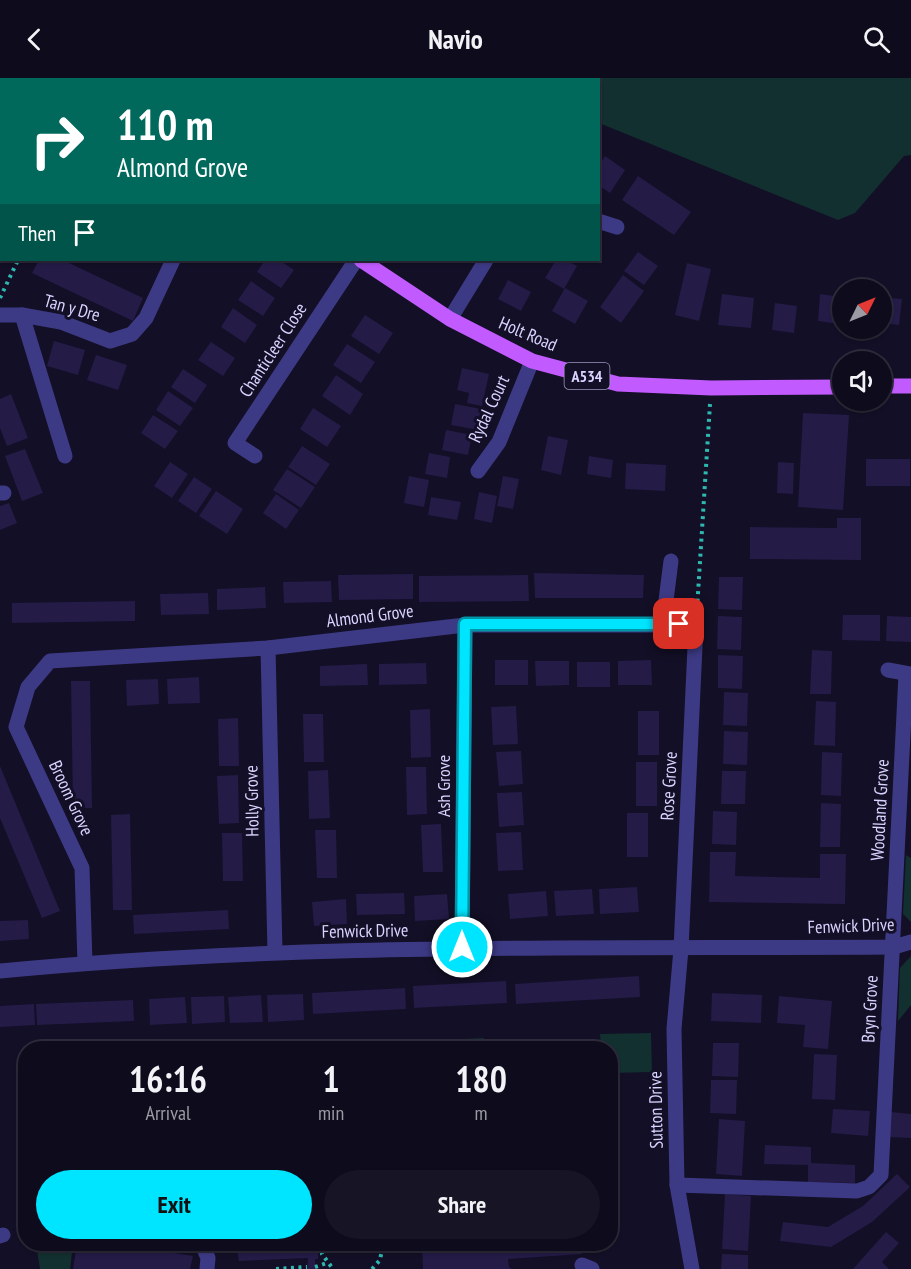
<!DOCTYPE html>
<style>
:root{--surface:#0e0b1c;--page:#171425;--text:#f1f3f6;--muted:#9b9ba3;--line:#2e2b3b;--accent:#00e5ff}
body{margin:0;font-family:"PT Sans Narrow",sans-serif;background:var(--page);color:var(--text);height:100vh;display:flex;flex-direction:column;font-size:22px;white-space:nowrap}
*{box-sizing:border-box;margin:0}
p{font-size:20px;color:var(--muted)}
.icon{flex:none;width:33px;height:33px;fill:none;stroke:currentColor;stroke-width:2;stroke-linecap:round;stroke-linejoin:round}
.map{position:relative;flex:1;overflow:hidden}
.panel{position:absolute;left:18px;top:963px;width:600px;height:210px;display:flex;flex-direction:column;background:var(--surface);border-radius:24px;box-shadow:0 2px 4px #0004,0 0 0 2px var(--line)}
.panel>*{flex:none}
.guide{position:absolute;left:0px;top:0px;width:600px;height:183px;box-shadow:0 2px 4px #0004,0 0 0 2px var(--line);background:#00695c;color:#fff;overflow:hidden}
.needle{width:39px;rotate:47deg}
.tools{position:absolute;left:832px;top:201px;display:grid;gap:12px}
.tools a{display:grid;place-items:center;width:60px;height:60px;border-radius:50%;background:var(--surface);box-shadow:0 2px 4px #0004,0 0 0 2px var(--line);font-size:30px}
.pin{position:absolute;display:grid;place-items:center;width:51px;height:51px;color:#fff;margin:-26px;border-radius:12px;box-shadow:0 3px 9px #0006}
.me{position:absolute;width:66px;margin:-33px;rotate:0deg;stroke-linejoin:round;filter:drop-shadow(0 0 4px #0008)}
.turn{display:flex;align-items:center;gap:21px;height:126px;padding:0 18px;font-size:27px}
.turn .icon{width:78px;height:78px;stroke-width:2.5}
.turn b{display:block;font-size:42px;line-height:51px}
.then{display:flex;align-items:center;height:57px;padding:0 18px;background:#0003;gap:12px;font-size:22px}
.eta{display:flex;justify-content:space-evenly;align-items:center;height:102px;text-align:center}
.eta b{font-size:36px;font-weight:600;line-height:42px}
.cta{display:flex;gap:12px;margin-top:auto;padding:12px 18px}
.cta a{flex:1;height:69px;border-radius:36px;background:var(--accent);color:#111;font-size:24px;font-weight:600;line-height:69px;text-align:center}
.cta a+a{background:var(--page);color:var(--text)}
header{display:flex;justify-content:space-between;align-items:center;height:78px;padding:0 18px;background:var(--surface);font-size:27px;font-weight:600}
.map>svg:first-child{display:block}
</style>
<header><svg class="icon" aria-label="back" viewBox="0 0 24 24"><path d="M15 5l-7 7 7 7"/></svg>Navio<svg class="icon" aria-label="search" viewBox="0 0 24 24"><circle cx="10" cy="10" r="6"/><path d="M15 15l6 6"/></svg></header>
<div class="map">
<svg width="911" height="1191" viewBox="0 0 911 1191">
<rect width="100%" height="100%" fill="#130f26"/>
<!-- green -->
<g fill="#12302f">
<path d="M509,0H911V77L904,78L855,135L838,142L599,45L598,2Z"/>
<path d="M906,777L911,780V844L903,836Z"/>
<path d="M911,878V927L898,943L900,890Z"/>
<path d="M651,955L652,994L611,995L610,970H601L600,956Z"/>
<path d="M484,961V968L268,970L484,960Z"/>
<path d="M36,1166H73L70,1191H40Z"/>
</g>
<!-- building -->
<g fill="#241b47">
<path d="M605,78L625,92L610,115L598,107V80L602,83Z"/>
<path d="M638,98L691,134L674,157L622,122Z"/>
<path d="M638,174L658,188L644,207L624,193Z"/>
<path d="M39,182H68L67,184L143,220L133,243L32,195Z"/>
<path d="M265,182H279L294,192L281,210L257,194Z"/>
<path d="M556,182H565L577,188L564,211L545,200Z"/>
<path d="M687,185L711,191L699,243L675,237Z"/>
<path d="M623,197L644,213L621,245L600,229Z"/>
<path d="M508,202L531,214L521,233L498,221Z"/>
<path d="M251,203L275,220L263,238L238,222Z"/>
<path d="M565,210L588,223L575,246L552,233Z"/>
<path d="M722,216L754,220L751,250L718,247Z"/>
<path d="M820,216L842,219L839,246L818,243Z"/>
<path d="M882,219L902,221L899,247L882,245Z"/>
<path d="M775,225L797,228L794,255L772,252Z"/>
<path d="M233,230L257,247L245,265L221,249Z"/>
<path d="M365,237L393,255L379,276L351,258Z"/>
<path d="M54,263L85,272L78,297L47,288Z"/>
<path d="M211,264L235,280L223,298L198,282Z"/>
<path d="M347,266L375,284L361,305L333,287Z"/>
<path d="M96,277L127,287L118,312L87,302Z"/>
<path d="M462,290L489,296L482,328L467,325L469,315L457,312Z"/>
<path d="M183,291L207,307L195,325L171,309Z"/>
<path d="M336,297L363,316L350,337L322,318Z"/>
<path d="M168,313L193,330L180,348L156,332Z"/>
<path d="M11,316L28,360L7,368L0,350V321Z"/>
<path d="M455,326L481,331L478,352L451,347Z"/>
<path d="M313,330L341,348L327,369L300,351Z"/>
<path d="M803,335L849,337L843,432L798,429Z"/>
<path d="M153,337L178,353L165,371L141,355Z"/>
<path d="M446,352L472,357L468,377L442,372Z"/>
<path d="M548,358L568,362L561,397L541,392Z"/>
<path d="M302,368L330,386L316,407L288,389Z"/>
<path d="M25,371L43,415L22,423L5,378Z"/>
<path d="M429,375L450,379L447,400L425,396Z"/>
<path d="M589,378L613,382L611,400L587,396Z"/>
<rect x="866" y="381" width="44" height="27"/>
<path d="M170,384L188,396L172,420L154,408Z"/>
<path d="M778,384L794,385L793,416L777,415Z"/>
<path d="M626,385L666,387L665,413L625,411Z"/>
<path d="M287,391L315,409L301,430L273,412Z"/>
<path d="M409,398L429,402L424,429L404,425Z"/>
<path d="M503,398L519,401L513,431L497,428Z"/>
<path d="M194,399L212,411L196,435L178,423Z"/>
<path d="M216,413L243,431L227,456L199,438Z"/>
<path d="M479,414L497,418L492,445L474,441Z"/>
<path d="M276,416L299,432L286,451L263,435Z"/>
<path d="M431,419L461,424L457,442L428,437Z"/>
<path d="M9,425L17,445L0,452V428Z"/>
<path d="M837,440H861V482L750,481V449L837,450Z"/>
<path d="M534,495L644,497L643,520H535Z"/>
<path d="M413,496V521L339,522L338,497Z"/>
<path d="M528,497L529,523L419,524V498Z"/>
<path d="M719,499H743L742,532L718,531Z"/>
<path d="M331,503L332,524L284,525L283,504Z"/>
<path d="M265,509L266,530L217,532V511Z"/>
<path d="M208,515L209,536L161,537L160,516Z"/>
<path d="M135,523V543L12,545V525Z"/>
<path d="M843,537H880V563L842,562Z"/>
<path d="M718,538L742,539L741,572L717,571Z"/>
<path d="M887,538L911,539V564L886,563Z"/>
<path d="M812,572L832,573L831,616H810Z"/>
<path d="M718,577L743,578L742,611L718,610Z"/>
<rect x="495" y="582" width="33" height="25"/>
<path d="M651,582L652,607H618V583Z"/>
<path d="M535,583H569V607L536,608Z"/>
<rect x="577" y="584" width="33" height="25"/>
<path d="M426,585L427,606L379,607V586Z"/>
<path d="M367,586L368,607L320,608V588Z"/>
<path d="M199,599L200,625L168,626L167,601Z"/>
<path d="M158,601L159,626L127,628L126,602Z"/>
<path d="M71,603H90L92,730H73Z"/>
<path d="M724,614L748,615L747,648L723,647Z"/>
<path d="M816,623L836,624L835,668L814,667Z"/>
<path d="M516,628L518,666L493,667L491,629Z"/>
<path d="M430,631L431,679L411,680L410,632Z"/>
<rect x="638" y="633" width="21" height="44"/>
<path d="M303,636H323L324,684H304Z"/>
<path d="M238,640L239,688H219L218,641Z"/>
<path d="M724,653L748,654L747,687L723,686Z"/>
<path d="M521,673L523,706L499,708L496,674Z"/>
<path d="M822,674L842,675L841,718L821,717Z"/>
<rect x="636" y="684" width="21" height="44"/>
<path d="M0,688L60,833L42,840L0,740Z"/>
<path d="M406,689H426L427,736L407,737Z"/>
<path d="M328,692L330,740L309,741L308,693Z"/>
<path d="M722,693H746L745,726H721Z"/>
<path d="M238,697L239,745L219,746L217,698Z"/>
<path d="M522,714L524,747L499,749L497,715Z"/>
<path d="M821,725L841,726L840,769H820Z"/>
<path d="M713,733L737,734L736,767L712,766Z"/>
<rect x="627" y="735" width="21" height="44"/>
<path d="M130,736L132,832H113L111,737Z"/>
<path d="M441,746L443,794H423L421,747Z"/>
<path d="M315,752H336L337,800H317Z"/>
<path d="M521,754L523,792L498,793L496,755Z"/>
<path d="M222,755H242L243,803H223Z"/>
<path d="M710,774H736L735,798L820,800V776H846L845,826L709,824Z"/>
<path d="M637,809L639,834L600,836L599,811Z"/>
<path d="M592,811L594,836L556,838L554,813Z"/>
<path d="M546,813L548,838L510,841L508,816Z"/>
<path d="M404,815L405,836L357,837L356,816Z"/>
<path d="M447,816L449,841L415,843L414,818Z"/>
<path d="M346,821L347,846L314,848L312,824Z"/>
<path d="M228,832L229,851L134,856L133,837Z"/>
<path d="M28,842L29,861L0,863V843Z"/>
<path d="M639,898L640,919L516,926L515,906Z"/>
<path d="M506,903L507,925L414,930L413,908Z"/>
<path d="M405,910L406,931L313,936L312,915Z"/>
<path d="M712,915L762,917L761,945L711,943Z"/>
<path d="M303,916L304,942L268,944L267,917Z"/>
<path d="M261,917L263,944L230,945L228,919Z"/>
<path d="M224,918L225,944L192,946L191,919Z"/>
<path d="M779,918L832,923L828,971L803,969L805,947L777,945Z"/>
<path d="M185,919L187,945L150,947L149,921Z"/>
<path d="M133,922L134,943L37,947L36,926Z"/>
<path d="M34,926L35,947L0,949V928Z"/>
<path d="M713,965H739L738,999L712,998Z"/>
<path d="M814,976L837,977L835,1022L812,1021Z"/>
<path d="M711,1002H737L736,1036L710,1035Z"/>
<path d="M833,1031L870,1033L868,1058L831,1055Z"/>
<path d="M891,1034L911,1036V1060L889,1059Z"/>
<path d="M719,1041L745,1043L742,1098L716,1096Z"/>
<path d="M765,1067L811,1069V1085L855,1087V1105L808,1104V1087L764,1086Z"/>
<path d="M897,1096L910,1109L872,1144L831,1169L780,1163L783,1144L828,1149L863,1128Z"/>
<path d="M725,1116L751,1118L748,1173L722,1171Z"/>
<path d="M886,1154L899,1165L882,1184L889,1191H853Z"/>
<path d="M77,1166H119L193,1178L190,1191H73Z"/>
<path d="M236,1166H318V1181H315V1191H307L308,1180L239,1183Z"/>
<path d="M422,1166H582V1176L508,1181L509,1189L512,1191H423Z"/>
<path d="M722,1176L748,1177V1191H721Z"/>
</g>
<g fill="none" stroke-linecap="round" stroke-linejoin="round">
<!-- path -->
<g stroke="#2fb8b0" stroke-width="4" stroke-dasharray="3 4.5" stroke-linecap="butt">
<path d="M212,2L213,0"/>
<path d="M0,181L2,180"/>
<path d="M0,220L18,182"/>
<path d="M697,531L710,326"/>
<path d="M321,1166L322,1176L333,1191"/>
<path d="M315,1189L327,1185"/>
<path d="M276,1191L307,1189"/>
<path d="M372,1191L380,1182L383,1166"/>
</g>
<!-- minor -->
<g stroke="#3d3a85" stroke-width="15">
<path d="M598,143L617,149"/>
<path d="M0,152L2,149"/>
<path d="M0,237H22L61,244L110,263L132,256L146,240L173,182"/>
<path d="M22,237L65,378"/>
<path d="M450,241L486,182"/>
<path d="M255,378L235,365L356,182"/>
<path d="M478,393L499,364L532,283"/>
<path d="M0,415H4"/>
<path d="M663,546L671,483"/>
<path d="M268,570L275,874"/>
<path d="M888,592L911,596"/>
<path d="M462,869L465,547"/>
<path d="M85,885L82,790L16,649L28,609L50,583L268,570L465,547H696L681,871L674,951L677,1107L692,1191"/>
<path d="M0,893C297,864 595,871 894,869L911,864"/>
<path d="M677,1107L857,1113L869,1109L881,1097L906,596"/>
<path d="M0,1158L3,1157"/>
<path d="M202,1166L208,1180L207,1191"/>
<path d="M582,1187L592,1191"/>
</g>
<!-- major -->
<g stroke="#c25bff" stroke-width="15">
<path d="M82,0L84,2"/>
<path d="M361,182L450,241L532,283L618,306L711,310L843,309"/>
<path d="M882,308H911"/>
</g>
</g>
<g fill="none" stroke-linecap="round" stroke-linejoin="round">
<defs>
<path id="route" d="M462,869L465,546H679"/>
</defs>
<!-- route casing -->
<use href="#route" stroke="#0095a6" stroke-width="15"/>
<!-- route -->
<use href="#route" stroke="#00e5ff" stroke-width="10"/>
</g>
<g text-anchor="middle" stroke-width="6" stroke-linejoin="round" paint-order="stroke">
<!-- shield labels -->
<rect fill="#130f26" stroke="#9e99be" stroke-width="1.5" x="564.5" y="285" width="45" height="26" rx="4.5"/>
<g font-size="16" font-weight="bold" fill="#d9d4ff">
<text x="587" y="304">A534</text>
</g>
<!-- street labels -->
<g font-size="18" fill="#d9d4ff" stroke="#130f26">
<text transform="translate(72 230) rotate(16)" y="6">Tan y Dre</text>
<text transform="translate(528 256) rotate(23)" y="6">Holt Road</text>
<text transform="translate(273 272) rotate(-57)" y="6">Chanticleer Close</text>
<text transform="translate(489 331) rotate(-65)" y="6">Rydal Court</text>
<text transform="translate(370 538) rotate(-7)" y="6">Almond Grove</text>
<text transform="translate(444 708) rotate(-90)" y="6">Ash Grove</text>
<text transform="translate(669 708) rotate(-87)" y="6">Rose Grove</text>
<text transform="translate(71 720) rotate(65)" y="6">Broom Grove</text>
<text transform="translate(252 723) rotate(-91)" y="6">Holly Grove</text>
<text transform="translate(880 732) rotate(-87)" y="6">Woodland Grove</text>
<text transform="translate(851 848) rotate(-2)" y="6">Fenwick Drive</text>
<text transform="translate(365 853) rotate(-1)" y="6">Fenwick Drive</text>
<text transform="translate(870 931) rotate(-87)" y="6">Bryn Grove</text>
<text transform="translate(656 1032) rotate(-91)" y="6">Sutton Drive</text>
</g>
</g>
</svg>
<div class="tools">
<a><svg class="needle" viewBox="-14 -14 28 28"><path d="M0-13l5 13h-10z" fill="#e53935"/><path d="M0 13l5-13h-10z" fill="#9b9ba3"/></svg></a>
<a><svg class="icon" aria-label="sound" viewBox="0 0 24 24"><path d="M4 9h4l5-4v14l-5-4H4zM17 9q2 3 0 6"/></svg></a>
</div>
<div class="pin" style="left:679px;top:546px;background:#d93025"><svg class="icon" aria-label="arrive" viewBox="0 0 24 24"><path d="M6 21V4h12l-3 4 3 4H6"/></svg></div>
<svg class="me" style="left:462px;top:869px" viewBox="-20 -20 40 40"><circle r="17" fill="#00e5ff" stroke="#fff" stroke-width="3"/><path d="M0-11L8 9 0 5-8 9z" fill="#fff"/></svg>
<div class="guide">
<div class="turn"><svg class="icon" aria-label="right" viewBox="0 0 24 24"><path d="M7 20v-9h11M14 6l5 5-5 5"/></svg><div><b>110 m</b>Almond Grove</div></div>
<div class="then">Then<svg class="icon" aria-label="arrive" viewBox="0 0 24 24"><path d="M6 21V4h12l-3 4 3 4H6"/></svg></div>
</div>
<section class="panel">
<div class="eta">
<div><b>16:16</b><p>Arrival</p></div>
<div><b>1</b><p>min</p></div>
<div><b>180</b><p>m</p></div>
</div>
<div class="cta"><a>Exit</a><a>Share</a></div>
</section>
</div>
